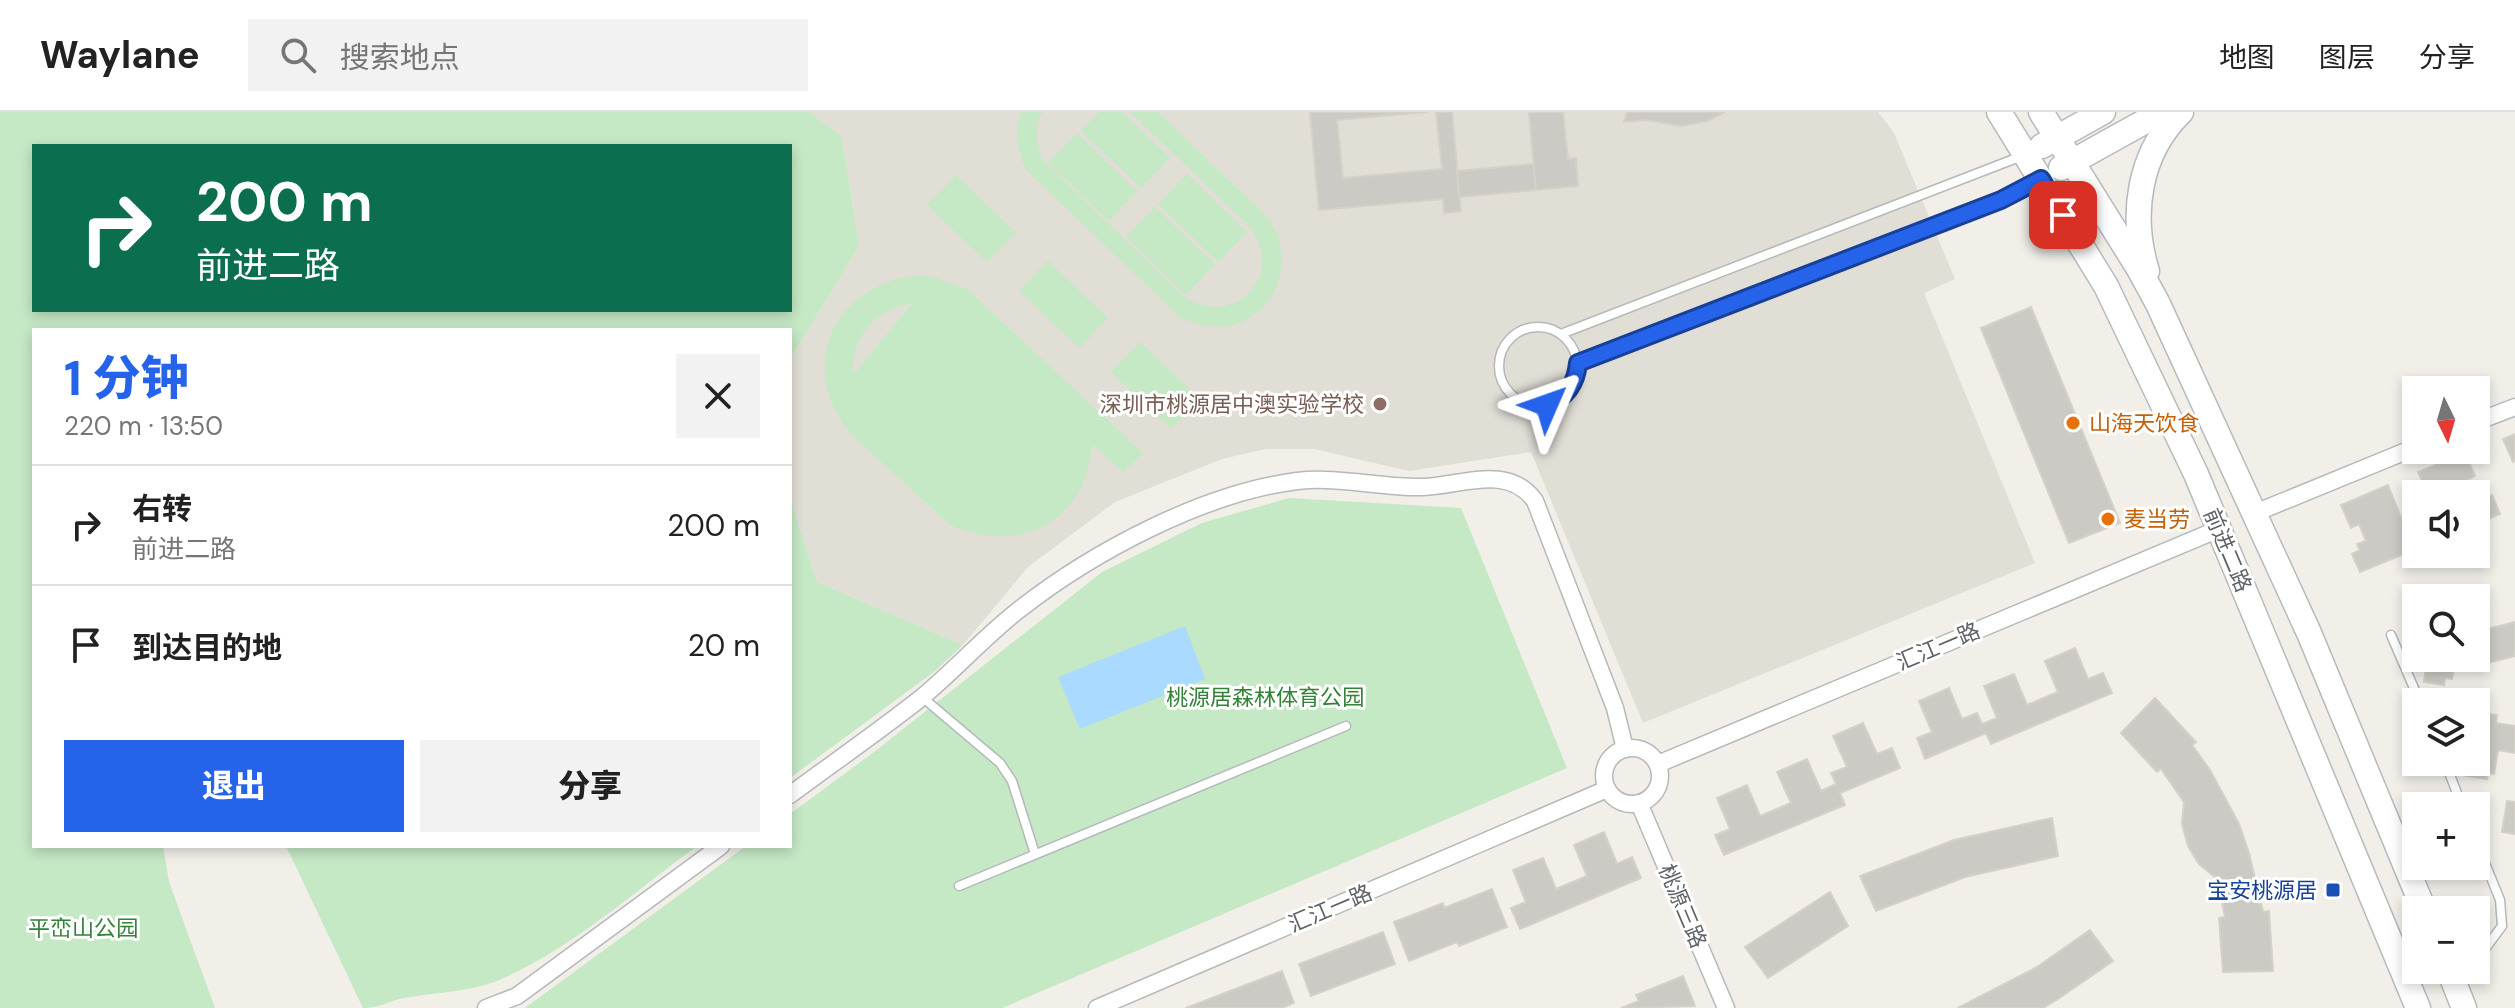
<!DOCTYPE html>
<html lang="zh">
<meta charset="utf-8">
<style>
:root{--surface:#fff;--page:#f2f2f2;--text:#222;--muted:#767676;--line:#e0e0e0;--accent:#2563eb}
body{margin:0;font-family:"DM Sans","Noto Sans SC",sans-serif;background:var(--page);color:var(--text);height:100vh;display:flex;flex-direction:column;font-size:30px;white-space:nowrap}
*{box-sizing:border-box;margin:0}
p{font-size:26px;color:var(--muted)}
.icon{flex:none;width:44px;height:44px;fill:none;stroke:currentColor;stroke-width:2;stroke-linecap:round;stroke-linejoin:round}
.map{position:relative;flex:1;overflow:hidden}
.details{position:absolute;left:32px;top:216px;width:760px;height:520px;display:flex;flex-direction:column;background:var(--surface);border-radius:0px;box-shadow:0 4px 12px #0003}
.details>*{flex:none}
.hud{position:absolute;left:32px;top:32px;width:760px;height:168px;border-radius:0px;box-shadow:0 4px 12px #0003;background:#0b6e4f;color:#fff;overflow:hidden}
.needle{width:52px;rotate:175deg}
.buttons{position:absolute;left:2402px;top:264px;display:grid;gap:16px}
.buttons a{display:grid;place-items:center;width:88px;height:88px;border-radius:0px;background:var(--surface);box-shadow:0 4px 12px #0003;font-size:40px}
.pin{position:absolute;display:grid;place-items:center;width:68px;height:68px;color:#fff;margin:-34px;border-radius:16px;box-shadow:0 4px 12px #0006}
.me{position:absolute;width:88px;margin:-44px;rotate:47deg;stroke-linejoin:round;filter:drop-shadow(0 0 6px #0008)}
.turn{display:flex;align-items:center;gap:28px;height:168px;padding:0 32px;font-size:36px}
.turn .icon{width:104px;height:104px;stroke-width:2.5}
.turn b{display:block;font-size:56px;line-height:68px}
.round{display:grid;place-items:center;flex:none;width:84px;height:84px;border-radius:0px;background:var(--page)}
.head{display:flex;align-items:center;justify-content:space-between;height:136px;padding:0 32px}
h1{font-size:48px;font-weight:800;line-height:60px;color:var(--accent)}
.cta{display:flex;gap:16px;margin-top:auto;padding:16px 32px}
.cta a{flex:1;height:92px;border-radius:0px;background:var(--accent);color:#fff;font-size:32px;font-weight:800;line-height:92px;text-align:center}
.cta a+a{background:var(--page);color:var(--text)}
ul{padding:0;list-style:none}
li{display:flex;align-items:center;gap:24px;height:120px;padding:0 32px;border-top:2px solid var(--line)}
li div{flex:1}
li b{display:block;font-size:30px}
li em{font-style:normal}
header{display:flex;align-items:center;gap:48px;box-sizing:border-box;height:112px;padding:0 40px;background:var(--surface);border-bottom:2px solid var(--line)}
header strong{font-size:38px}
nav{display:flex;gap:44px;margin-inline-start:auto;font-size:28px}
.search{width:560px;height:72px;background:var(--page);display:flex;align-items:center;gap:20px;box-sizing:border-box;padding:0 28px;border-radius:0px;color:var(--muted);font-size:30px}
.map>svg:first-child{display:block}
</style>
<header>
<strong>Waylane</strong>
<div class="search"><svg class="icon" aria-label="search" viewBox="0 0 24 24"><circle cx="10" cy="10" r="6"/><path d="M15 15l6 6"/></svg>搜索地点</div>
<nav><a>地图</a><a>图层</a><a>分享</a></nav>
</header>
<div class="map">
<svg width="2515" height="896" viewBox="0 0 2515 896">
<rect width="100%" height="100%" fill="#f1efe8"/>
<!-- education -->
<path fill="#e1ded6" d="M809,0H1878L1894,21L1955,167L1924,181L2035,451L1643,611L1531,340L1409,359L1314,337H1266L1222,347L1115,390L1028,455L963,533L817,470L790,385V248L859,134L842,24Z"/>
<!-- green -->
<g fill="#c5e8c5" fill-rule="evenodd">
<path d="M0,0H809L842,24L859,134L790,248V218H34V734H163L169,770L215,896H0ZM34,34H790V198H34Z"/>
<path d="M1021,0H1042C1034,17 1035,31 1043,48L1182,183C1233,220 1289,163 1248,113L1130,0H1158C1183,24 1208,48 1234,73C1246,85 1263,97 1272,112C1290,141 1283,180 1257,201C1233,219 1207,217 1181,206L1027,59C1017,39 1014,21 1021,0Z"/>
<path d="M1099,0H1122L1170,46L1141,76L1081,19Z"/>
<path d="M1077,21L1137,79L1109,109L1048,51Z"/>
<path d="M1187,62L1247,120L1218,150L1158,92Z"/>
<path d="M956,63L1016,121L987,150L927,93Z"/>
<path d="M1155,95L1215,152L1186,183L1126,125Z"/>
<path d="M1048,149L1108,206L1079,236L1019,179Z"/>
<path d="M911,164H930L967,177L1143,341L1123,360L1092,332C1088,410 1017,445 949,412L852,323C797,259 829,178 911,164ZM912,192L854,262H853C849,227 878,194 912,192Z"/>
<path d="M1140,230L1200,287L1171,317L1111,260Z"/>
<path d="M790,385L817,470L963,533L935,559L790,666Z"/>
<path d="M1289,386L1461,396L1567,656L1002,896H525L746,734H790V702L874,640L1102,460L1202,411Z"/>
<path d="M286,734H697C637,778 574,834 506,865C475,880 438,880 404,886C390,889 378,896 363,896Z"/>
</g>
<!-- water -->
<path fill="#aadaff" d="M1185,514L1205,567L1080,617L1058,565Z"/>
<!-- building -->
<g fill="#cccac5" stroke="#d6d1c6" stroke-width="2">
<path d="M1310,0H1427L1337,8L1343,66L1442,57L1436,0H1452L1461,99L1444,101L1443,87L1319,98Z"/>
<path d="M1529,0H1563L1568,47L1576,46L1578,74L1536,78Z"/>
<path d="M1627,0H1725L1708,9L1681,14L1647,8L1624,10Z"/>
<path d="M1533,52L1536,78L1459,85L1457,59Z"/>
<path d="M2031,195L2120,411L2069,431L1981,216Z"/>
<path d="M2515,322V349L2513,350L2503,327Z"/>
<path d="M2465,341L2475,364L2467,368L2473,382H2428L2418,360Z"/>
<path d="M2388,373L2402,408L2416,402V437L2360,460L2352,442L2360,438L2357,432L2366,429L2359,412L2351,416L2341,393Z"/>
<path d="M2482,380L2485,387L2492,383L2500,402L2476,412V383Z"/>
<path d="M2515,510V544L2483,552L2482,548L2469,546H2476V520Z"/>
<path d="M2075,536L2088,567L2103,561L2112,581L1991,632L1986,621L1925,647L1917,626L1932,620L1919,589L1949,576L1962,607L1977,601L1982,612L1997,606L1984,574L2014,562L2027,593L2058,580L2045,549Z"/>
<path d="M2427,546H2455L2452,567L2445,566L2444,573L2424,570Z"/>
<path d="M2155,586L2196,630L2192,633L2210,658L2239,712L2249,741L2263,800L2269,799L2273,859L2223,860L2219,806L2225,805L2221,785L2216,766L2199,752L2188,734L2182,712L2184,690L2161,657L2157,660L2121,621Z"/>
<path d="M2476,600L2497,603L2496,611L2515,614V641L2498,638L2494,662L2488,661L2487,667L2466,664L2468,650H2476Z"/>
<path d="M1863,611L1877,642L1892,636L1900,656L1840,681L1845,693L1724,743L1715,723L1730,717L1717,686L1747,673L1760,704L1791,691L1777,660L1807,647L1821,679L1836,672L1831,661L1847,655L1833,624Z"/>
<path d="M2507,689L2515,690V722L2502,720Z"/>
<path d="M2052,706L2058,744L1965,765L1876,799L1860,764L1954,728Z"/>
<path d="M1604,720L1617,752L1632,745L1641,766L1520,817L1511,796L1526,790L1513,758L1543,746L1556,777L1587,764L1574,733Z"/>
<path d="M1492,777L1507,815L1459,834L1457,830L1409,849L1394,810L1443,791L1444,796Z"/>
<path d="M1830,780L1848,814L1768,866L1745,835Z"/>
<path d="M2090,818L2113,849L2058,887L2043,896H1958L2037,855Z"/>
<path d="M1383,820L1395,852L1311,884L1299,852Z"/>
<path d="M1282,859L1294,891L1282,896H1186Z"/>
<path d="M1683,864L1695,894L1621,896L1639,889L1636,883Z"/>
</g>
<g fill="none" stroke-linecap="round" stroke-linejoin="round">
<defs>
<g id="lane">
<circle cx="1538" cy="254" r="39"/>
<path d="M1561,222L2022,44"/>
<path d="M1578,251L2001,88L2038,68"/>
<path d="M2391,523L2420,590"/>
<path d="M922,585L1000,651L1012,669L1035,742"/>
<path d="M2445,650L2462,694"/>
<path d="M2476,729L2500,788L2502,814L2476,849"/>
<path d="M959,774L1346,614"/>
<path d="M2458,870L2468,858"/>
</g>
<g id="street">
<path d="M2476,310L2515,295"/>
<path d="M2255,401L2416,335"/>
<circle cx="1632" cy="664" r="28"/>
<path d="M1658,652L2219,417"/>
<path d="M790,683C833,651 878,620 921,586C955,558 985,524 1020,497C1093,440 1203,381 1297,369C1338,364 1382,376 1423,375C1461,374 1508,351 1535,389L1615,596L1625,637"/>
<path d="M1639,691L1726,896"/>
<path d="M486,896L517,884L721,734"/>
<path d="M1097,896L1607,677"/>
</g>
<g id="secondary">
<path d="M1999,0L2106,174L2196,362L2418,896"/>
<path d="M2041,0L2139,157L2158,192L2309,521L2424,798"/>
<path d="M2042,34L2103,0"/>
<path d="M2061,56L2162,0"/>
<path d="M2147,159C2130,104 2138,42 2181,0"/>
<path d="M2449,858L2464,896"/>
</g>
</defs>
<!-- lane casing -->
<use href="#lane" stroke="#b5b8bc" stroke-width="11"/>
<!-- street casing -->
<use href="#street" stroke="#b5b8bc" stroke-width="19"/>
<!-- secondary casing -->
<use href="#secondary" stroke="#b6babf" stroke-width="27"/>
<!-- lane -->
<use href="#lane" stroke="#fff" stroke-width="8"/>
<!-- street -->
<use href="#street" stroke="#fff" stroke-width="16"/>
<!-- secondary -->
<use href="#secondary" stroke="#fff" stroke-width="24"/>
</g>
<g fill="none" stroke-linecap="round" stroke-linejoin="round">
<defs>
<path id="route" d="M1547,293C1567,285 1576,272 1578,251L2001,88L2041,67L2063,103"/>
</defs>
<!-- route casing -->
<use href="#route" stroke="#184099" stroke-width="20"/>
<!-- route -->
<use href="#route" stroke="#2563eb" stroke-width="14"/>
</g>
<!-- markers -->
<circle fill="#8d6e63" stroke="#fff" stroke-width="3" cx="1380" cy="292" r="8"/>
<g fill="#e8710a" stroke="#fff" stroke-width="3">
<circle cx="2073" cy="311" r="8"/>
<circle cx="2108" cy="407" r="8"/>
</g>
<rect fill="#1a4fb4" stroke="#fff" stroke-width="3" x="2325" y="770" width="16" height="16" rx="4"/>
<g text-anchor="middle" stroke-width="6" stroke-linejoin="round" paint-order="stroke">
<!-- education labels -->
<g font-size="22" fill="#785e54" stroke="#fff" text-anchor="end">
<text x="1364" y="300">深圳市桃源居中澳实验学校</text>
</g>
<!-- food labels -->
<g font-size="22" fill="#c56008" stroke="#fff" text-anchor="start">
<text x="2089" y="319">山海天饮食</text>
<text x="2124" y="415">麦当劳</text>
</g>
<!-- street labels -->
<g font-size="22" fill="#5f6368" stroke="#fff">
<text transform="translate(2228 438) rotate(67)" y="8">前进二路</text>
<text transform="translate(1938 534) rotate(-23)" y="8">汇江一路</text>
<text transform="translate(1683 794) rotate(67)" y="8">桃源三路</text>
<text transform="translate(1330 796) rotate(-23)" y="8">汇江一路</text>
</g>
<!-- park labels -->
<g font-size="22" fill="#348238" stroke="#fff">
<text x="1265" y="593">桃源居森林体育公园</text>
<text x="83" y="824">平峦山公园</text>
</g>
<!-- transit labels -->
<g font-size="22" fill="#164399" stroke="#fff" text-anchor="end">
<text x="2317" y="786">宝安桃源居</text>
</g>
</g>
</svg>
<div class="buttons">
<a><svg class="needle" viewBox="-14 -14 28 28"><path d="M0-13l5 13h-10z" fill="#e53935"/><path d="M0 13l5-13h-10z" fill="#767676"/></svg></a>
<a><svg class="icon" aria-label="sound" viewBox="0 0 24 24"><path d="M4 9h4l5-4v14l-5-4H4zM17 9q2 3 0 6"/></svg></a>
<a><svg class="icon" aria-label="search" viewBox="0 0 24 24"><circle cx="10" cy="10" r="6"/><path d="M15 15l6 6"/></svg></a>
<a><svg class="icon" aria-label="layers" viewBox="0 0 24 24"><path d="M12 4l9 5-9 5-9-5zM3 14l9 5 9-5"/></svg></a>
<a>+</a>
<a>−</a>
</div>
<div class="pin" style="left:2063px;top:103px;background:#d93025"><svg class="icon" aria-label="arrive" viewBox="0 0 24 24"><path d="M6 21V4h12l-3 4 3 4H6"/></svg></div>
<svg class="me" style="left:1547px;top:293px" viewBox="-20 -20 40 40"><path d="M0-17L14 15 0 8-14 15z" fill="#2563eb" stroke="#fff" stroke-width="4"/></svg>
<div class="hud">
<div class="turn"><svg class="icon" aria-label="right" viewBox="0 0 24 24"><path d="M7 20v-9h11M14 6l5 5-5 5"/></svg><div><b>200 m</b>前进二路</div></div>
</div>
<section class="details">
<div class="head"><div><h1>1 分钟</h1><p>220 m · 13:50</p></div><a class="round"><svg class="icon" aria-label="close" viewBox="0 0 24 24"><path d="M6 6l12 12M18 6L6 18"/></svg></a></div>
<ul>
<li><svg class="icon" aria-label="right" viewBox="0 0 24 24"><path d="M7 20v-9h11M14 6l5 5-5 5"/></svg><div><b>右转</b><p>前进二路</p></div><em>200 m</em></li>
<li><svg class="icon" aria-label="arrive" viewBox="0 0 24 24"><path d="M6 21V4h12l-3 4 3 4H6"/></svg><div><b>到达目的地</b></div><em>20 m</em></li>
</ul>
<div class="cta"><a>退出</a><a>分享</a></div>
</section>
</div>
